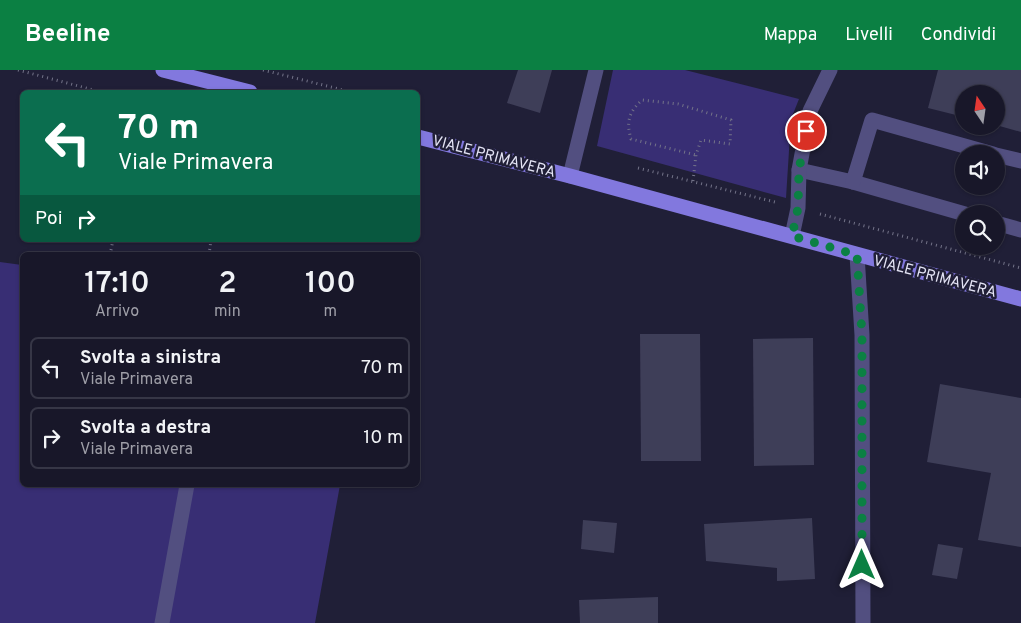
<!DOCTYPE html>
<html lang="it">
<style>
:root{--surface:#181729;--page:#212031;--text:#f1f3f6;--muted:#9f9fa8;--line:#363646;--accent:#0b8043}
body{margin:0;font-family:Overpass,sans-serif;background:var(--page);color:var(--text);height:100vh;display:flex;flex-direction:column;font-size:19px;white-space:nowrap}
*{box-sizing:border-box;margin:0}
p{font-size:16px;color:var(--muted)}
.icon{flex:none;width:28px;height:28px;fill:none;stroke:currentColor;stroke-width:2;stroke-linecap:round;stroke-linejoin:round}
.map{position:relative;flex:1;overflow:hidden}
.sheet{position:absolute;left:20px;top:182px;width:400px;height:235px;display:flex;flex-direction:column;background:var(--surface);border-radius:8px;box-shadow:0 1px 4px #0004,0 0 0 1px var(--line)}
.sheet>*{flex:none}
.top-card{position:absolute;left:20px;top:20px;width:400px;height:152px;border-radius:8px;box-shadow:0 1px 4px #0004,0 0 0 1px var(--line);background:#0b6e4f;color:#fff;overflow:hidden}
.needle{width:32px;rotate:347deg}
.controls{position:absolute;left:955px;top:15px;display:grid;gap:10px}
.controls a{display:grid;place-items:center;width:50px;height:50px;border-radius:50%;background:var(--surface);box-shadow:0 1px 4px #0004,0 0 0 1px var(--line);font-size:25px}
.pin{position:absolute;display:grid;place-items:center;width:42px;height:42px;color:#fff;margin:-21px;border:2px solid #fff;border-radius:50%;box-shadow:0 1px 5px #0007}
.me{position:absolute;width:55px;margin:-28px;rotate:0deg;stroke-linejoin:round;filter:drop-shadow(0 0 4px #0008)}
.turn{display:flex;align-items:center;gap:18px;height:105px;padding:0 15px;font-size:22px}
.turn .icon{width:65px;height:65px;stroke-width:2.5}
.turn b{display:block;font-size:35px;line-height:42px}
.then{display:flex;align-items:center;height:48px;padding:0 15px;background:#0003;gap:10px;font-size:19px}
.eta{display:flex;justify-content:space-evenly;align-items:center;height:85px;text-align:center}
.eta b{font-size:30px;font-weight:600;line-height:35px}
ul{padding:0;list-style:none}
li{display:flex;align-items:center;gap:15px;height:62px;margin:0 10px 8px;padding:0 5px;border:2px solid var(--line);border-radius:8px}
li div{flex:1}
li b{display:block;font-size:19px}
li em{font-style:normal}
header{display:flex;align-items:center;gap:30px;box-sizing:border-box;height:70px;padding:0 25px;background:var(--accent);color:#fff}
header strong{font-size:24px}
nav{display:flex;gap:28px;margin-inline-start:auto;font-size:18px}
.map>svg:first-child{display:block}
</style>
<header>
<strong>Beeline</strong>
<nav><a>Mappa</a><a>Livelli</a><a>Condividi</a></nav>
</header>
<div class="map">
<svg width="1021" height="553" viewBox="0 0 1021 553">
<rect width="100%" height="100%" fill="#201f37"/>
<!-- green -->
<g fill="#382e74">
<path d="M613,0H685L799,29L791,49L786,128L597,76Z"/>
<path d="M0,192L22,195V415H340L315,553H0Z"/>
</g>
<!-- building -->
<g fill="#3e3e58">
<path d="M518,0H552L540,43L507,33Z"/>
<path d="M938,0H1021V62L996,55V24H964V47L928,38Z"/>
<path d="M640,264H700L701,391H641Z"/>
<path d="M813,268L814,395L754,396L753,269Z"/>
<path d="M940,314L1021,328V477L978,470L991,403L927,392Z"/>
<path d="M812,448L815,509L777,511V498L706,491L704,454Z"/>
<path d="M583,450L617,453L614,483L581,479Z"/>
<path d="M938,474L963,478L957,509L932,505Z"/>
<path d="M658,527V553H580L579,530Z"/>
</g>
<g fill="none" stroke-linecap="round" stroke-linejoin="round">
<!-- path -->
<g stroke="#747489" stroke-width="3" stroke-dasharray="1 4" stroke-linecap="butt">
<path d="M18,0L101,22"/>
<path d="M263,0L351,22"/>
<path d="M638,98L775,132"/>
<path d="M693,111L696,85L701,70L730,74L731,50L678,34L642,30C629,42 626,51 631,69L696,85"/>
<path d="M820,144L1021,198"/>
<path d="M110,185L113,170"/>
<path d="M209,185L211,170"/>
</g>
<!-- minor -->
<g stroke="#524f80" stroke-width="15">
<path d="M996,85L1021,91"/>
<path d="M799,100L853,112L965,144"/>
<path d="M570,106L596,0"/>
<path d="M853,112L872,50L993,84"/>
<path d="M996,153L1021,160"/>
<path d="M792,166L798,138L799,100L810,41L830,0"/>
<path d="M857,185L862,265L863,553"/>
<path d="M162,553L187,415"/>
</g>
<!-- major -->
<g stroke="#8278de" stroke-width="15">
<path d="M163,0L250,22"/>
<path d="M418,67L570,106L1021,229"/>
</g>
</g>
<g fill="none" stroke-linecap="round" stroke-linejoin="round">
<!-- route -->
<path stroke="#0b8043" stroke-width="9" stroke-dasharray="0 16.2" d="M806,61L799,100L798,138L792,166L857,185L862,265V495"/>
</g>
<g text-anchor="middle" stroke-width="5" stroke-linejoin="round" paint-order="stroke">
<!-- street labels -->
<g font-size="15" fill="#e4e4f5" stroke="#201f37">
<text transform="translate(494 86) rotate(15)" y="5">VIALE PRIMAVERA</text>
<text transform="translate(935 206) rotate(15)" y="5">VIALE PRIMAVERA</text>
</g>
</g>
</svg>
<div class="controls">
<a><svg class="needle" viewBox="-14 -14 28 28"><path d="M0-13l5 13h-10z" fill="#e53935"/><path d="M0 13l5-13h-10z" fill="#9f9fa8"/></svg></a>
<a><svg class="icon" aria-label="sound" viewBox="0 0 24 24"><path d="M4 9h4l5-4v14l-5-4H4zM17 9q2 3 0 6"/></svg></a>
<a><svg class="icon" aria-label="search" viewBox="0 0 24 24"><circle cx="10" cy="10" r="6"/><path d="M15 15l6 6"/></svg></a>
</div>
<div class="pin" style="left:806px;top:61px;background:#d93025"><svg class="icon" aria-label="arrive" viewBox="0 0 24 24"><path d="M6 21V4h12l-3 4 3 4H6"/></svg></div>
<svg class="me" style="left:862px;top:495px" viewBox="-20 -20 40 40"><path d="M0-17L14 15 0 8-14 15z" fill="#0b8043" stroke="#fff" stroke-width="4"/></svg>
<div class="top-card">
<div class="turn"><svg class="icon" aria-label="left" viewBox="0 0 24 24"><path d="M17 20v-9H6M10 6l-5 5 5 5"/></svg><div><b>70 m</b>Viale Primavera</div></div>
<div class="then">Poi<svg class="icon" aria-label="right" viewBox="0 0 24 24"><path d="M7 20v-9h11M14 6l5 5-5 5"/></svg></div>
</div>
<section class="sheet">
<div class="eta">
<div><b>17:10</b><p>Arrivo</p></div>
<div><b>2</b><p>min</p></div>
<div><b>100</b><p>m</p></div>
</div>
<ul>
<li><svg class="icon" aria-label="left" viewBox="0 0 24 24"><path d="M17 20v-9H6M10 6l-5 5 5 5"/></svg><div><b>Svolta a sinistra</b><p>Viale Primavera</p></div><em>70 m</em></li>
<li><svg class="icon" aria-label="right" viewBox="0 0 24 24"><path d="M7 20v-9h11M14 6l5 5-5 5"/></svg><div><b>Svolta a destra</b><p>Viale Primavera</p></div><em>10 m</em></li>
</ul>
</section>
</div>
